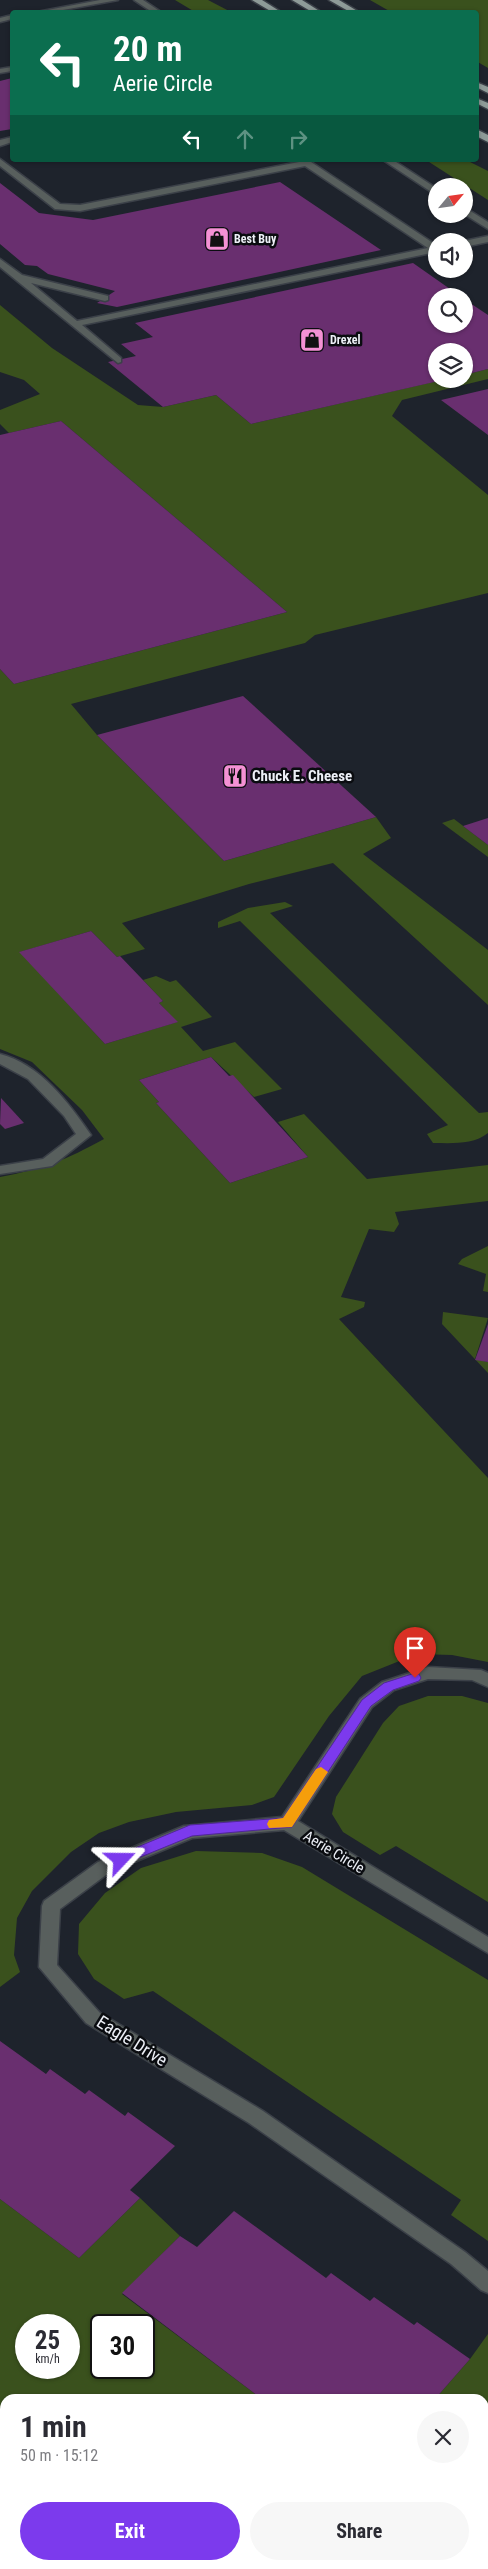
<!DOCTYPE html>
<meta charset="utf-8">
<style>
:root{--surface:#fff;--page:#f7f7f7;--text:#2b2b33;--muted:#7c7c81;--accent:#7c3aed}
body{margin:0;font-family:"Roboto Condensed",sans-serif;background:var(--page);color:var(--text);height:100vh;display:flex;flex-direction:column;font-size:19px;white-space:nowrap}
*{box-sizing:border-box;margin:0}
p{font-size:16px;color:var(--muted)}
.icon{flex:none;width:28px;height:28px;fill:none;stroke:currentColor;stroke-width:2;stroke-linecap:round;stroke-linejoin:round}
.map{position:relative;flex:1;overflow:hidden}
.side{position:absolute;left:0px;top:2394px;width:489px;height:176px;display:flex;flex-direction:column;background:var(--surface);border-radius:15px 15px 0 0;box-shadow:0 1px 4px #0004}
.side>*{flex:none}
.banner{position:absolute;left:10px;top:10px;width:469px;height:152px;border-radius:5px;box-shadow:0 1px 4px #0004;background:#0b6e4f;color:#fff;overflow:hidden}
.needle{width:32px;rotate:61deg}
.buttons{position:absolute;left:428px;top:178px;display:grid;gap:10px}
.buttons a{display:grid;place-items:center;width:45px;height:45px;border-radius:50%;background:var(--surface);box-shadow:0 1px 4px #0004;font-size:25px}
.speed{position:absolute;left:15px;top:2314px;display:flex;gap:10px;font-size:25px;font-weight:700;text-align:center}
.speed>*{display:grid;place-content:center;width:65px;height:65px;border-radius:50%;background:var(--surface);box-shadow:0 1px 4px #0004;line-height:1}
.speed small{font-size:12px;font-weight:400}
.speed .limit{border:2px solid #111;border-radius:8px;background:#fff;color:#111}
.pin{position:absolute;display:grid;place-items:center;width:42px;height:42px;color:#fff;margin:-51px -21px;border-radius:50% 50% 50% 0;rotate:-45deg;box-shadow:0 0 5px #0007}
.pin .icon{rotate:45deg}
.me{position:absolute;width:55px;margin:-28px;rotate:67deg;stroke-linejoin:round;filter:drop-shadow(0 0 4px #0008)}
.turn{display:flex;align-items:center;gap:18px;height:105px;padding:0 20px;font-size:22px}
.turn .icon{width:65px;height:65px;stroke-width:2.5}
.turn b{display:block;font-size:35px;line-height:42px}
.lanes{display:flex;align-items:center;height:48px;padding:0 20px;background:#0003;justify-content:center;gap:25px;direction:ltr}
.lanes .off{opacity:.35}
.round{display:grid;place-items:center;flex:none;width:52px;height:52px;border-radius:26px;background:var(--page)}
.head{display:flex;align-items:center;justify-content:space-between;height:85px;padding:0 20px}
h1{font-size:30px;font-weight:700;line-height:38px}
.button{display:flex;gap:10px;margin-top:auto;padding:10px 20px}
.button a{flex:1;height:58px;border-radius:30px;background:var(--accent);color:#fff;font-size:20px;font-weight:700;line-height:58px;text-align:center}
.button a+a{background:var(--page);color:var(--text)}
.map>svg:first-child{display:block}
</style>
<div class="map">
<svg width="488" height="2569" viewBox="0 0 488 2569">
<rect width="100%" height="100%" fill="#1e232c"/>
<!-- green -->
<g fill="#3a511d" fill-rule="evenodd">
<path d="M175,0H208L231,12H195Z"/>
<path d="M370,0H488V68L476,61V12H391Z"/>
<path d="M426,160H466L488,171V200Z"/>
<path d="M0,305L52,348L138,405L163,407L216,395L251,424L446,379H464V375L488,369V379L402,400L392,416L488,495V593L315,635L305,643L71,704L97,735L224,861L376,817L391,838L363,854L488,950V1005L333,863L249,884L122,923L145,949L117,957L91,931L20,952L105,1044L177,1022L159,1003L163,1001L143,980L156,976L170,982L176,980L212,1017L181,1027L203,1051L235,1042L282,1089L254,1097L211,1057L139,1080L159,1102L156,1103L230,1183L308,1157L278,1122L304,1114L367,1179L488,1165V1201L395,1212L399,1224L394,1232L369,1229L341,1297L365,1302L364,1307L339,1319L488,1478V1662L452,1655L417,1654L362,1676L329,1716L274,1797L252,1805L176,1812L129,1822L99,1833L71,1852L32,1891L17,1918L14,1955L20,1972L0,1987V1177C43,1169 66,1160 104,1139L82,1110L32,1062L0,1049V669L14,684L287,612L61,421L9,433L0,424V410L40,394L24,380L0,372Z"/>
<path d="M454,819L488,845V857L442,823Z"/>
<path d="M285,902L293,906L270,913L479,1113L488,1112V1133C473,1145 452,1143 433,1143L427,1134L448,1125L240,921L218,928V922L248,908Z"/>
<path d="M488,1246V1292L483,1291L486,1274L458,1264L462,1259Z"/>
<path d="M443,1312L488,1318L475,1359L488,1362V1373L442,1324Z"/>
<path d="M428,1696H462L488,1703V1902L396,1846L380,1855L343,1832L332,1814L336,1797L383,1723L399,1706Z"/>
<path d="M196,1851L262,1853L302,1867L488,1980V2241L451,2215L461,2200L153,1991L124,1999L94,1979L78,1954L79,1924L105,1893L141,1868Z"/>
<path d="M140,2198L180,2236L122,2294L262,2399H5V2565H484V2399H435L470,2359L488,2334V2569H0V2199L79,2258ZM26,2325H69V2368H26ZM101,2325H144V2368H101Z"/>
</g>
<!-- building -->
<g fill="#692f6f">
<path d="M12,78V129L0,131V81Z"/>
<path d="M280,182L381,250L117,307L97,303L115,291L48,274L37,266L25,265L0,244V183L39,213L93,220Z"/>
<path d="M413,263L460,296H436V324H464V299L488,315V369L464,375V351H436V379L443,380L251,424L216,395L163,407L108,362L136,356L121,344L153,337L135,323Z"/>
<path d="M488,389V435L441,400Z"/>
<path d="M61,421L287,612L14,684L0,669V435Z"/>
<path d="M243,696L376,817L224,861L97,735Z"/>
<path d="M488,818V845L463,826Z"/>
<path d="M91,931L117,957L120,956L163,1001L159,1003L178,1022L105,1044L19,952Z"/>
<path d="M211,1057L229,1076L233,1075L308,1157L230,1183L156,1103L159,1102L139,1080Z"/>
<path d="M1,1098L24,1123L5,1129L0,1124Z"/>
<path d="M488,1324V1362L475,1360Z"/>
<path d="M0,2041L46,2074L50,2069L85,2094L89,2090L125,2116L128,2112L175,2146L130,2190L140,2198L79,2258L0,2199Z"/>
<path d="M234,2211L326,2278L331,2273L370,2301L374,2297L414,2325L417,2322L470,2359L435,2399H262L122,2293L180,2236L197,2247Z"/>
</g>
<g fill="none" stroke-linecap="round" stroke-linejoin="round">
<defs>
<g id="lane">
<path d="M100,0H118L52,12H37Z"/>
<path d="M134,0H143L161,12H152Z"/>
<path d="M12,15V19L0,22V18Z"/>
<path d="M12,67V71L0,73V69Z"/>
<path d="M12,137V142L0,146V140Z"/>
<path d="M0,159L60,204L80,205L299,162L298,160H308L436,245V252L82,325L121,358V362L118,363L0,267V259L22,275L108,296V300L105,301L31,283L77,321L428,248L305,166L80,211L55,209L0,166Z"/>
<path d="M383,160H393L436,188V195Z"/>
<path d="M464,207L488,222V229L464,214Z"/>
<path d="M488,236V242L464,247V241Z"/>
<path d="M0,1054C40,1064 69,1103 91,1135L52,1166L0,1174V1166L43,1159L76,1134L64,1116L28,1079L0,1064Z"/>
</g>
<path id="street" d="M428,1667L481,1670L488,1673V1687L472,1680L428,1679L394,1690L372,1707L298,1821L488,1937V1953L284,1830L192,1838L110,1872L60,1909L57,1965L100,2013L263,2111L465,2252L488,2271V2293L481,2290L451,2264L249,2123L86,2023L39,1967L42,1906L44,1901L98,1862L184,1826L282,1817L360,1699L382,1682Z"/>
<g id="primary">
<path d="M252,0H262L281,12H272Z"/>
<path d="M292,0H302L321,12H312Z"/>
<path d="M329,0H339L359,12H350Z"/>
<path d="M476,82L488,87V93L476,87Z"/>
<path d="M476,98L488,103V109L476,103Z"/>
<path d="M476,129L488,135V142L476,136Z"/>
</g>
</defs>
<!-- lane casing -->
<use href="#lane" stroke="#3b4048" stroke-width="3"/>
<!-- street casing -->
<use href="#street" stroke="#3b4048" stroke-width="3"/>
<!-- primary casing -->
<use href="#primary" stroke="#3b4048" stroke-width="3"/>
<!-- lane -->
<use href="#lane" fill="#585f5d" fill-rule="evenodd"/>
<!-- street -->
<use href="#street" fill="#585f5d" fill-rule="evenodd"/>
<!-- primary -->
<use href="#primary" fill="#8e9b98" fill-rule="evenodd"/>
</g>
<!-- route -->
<path fill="#7c3aed" stroke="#51269a" d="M415,1673L419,1674L421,1678L419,1681L393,1690L371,1706L292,1827L192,1836L126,1863H116L114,1860L116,1856L190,1825L283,1818L362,1700L384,1683Z"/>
<!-- slow -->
<path fill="#f59e0b" d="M321,1767L328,1772L292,1827L269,1828L267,1824L269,1820L283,1818L316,1769Z"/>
<!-- icons -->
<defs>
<symbol id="shop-square" viewBox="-11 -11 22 22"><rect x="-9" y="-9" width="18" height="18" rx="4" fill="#f491d4" stroke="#0a0c10"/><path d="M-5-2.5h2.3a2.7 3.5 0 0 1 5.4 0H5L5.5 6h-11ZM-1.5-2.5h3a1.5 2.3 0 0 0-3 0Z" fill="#111"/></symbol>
<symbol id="restaurant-square" viewBox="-11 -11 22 22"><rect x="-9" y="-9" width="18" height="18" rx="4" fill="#f491d4" stroke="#0a0c10"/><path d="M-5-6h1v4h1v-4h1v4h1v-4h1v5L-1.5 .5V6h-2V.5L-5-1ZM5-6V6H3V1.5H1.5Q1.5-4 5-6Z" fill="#111"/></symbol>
</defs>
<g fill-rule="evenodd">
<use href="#shop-square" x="203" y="225" width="28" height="28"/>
<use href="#shop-square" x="298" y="326" width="28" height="28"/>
<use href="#restaurant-square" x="221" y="762" width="28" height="28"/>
</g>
<g text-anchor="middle" stroke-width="5" stroke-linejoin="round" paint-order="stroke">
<!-- far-poi labels -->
<g font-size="12" font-weight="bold" fill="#edf0f7" stroke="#0a0c10" text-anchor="start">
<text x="234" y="243">Best Buy</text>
<text x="330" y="344">Drexel</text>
</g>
<!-- poi labels -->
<g font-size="15" font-weight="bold" fill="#edf0f7" stroke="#0a0c10" text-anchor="start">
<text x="252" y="781">Chuck E. Cheese</text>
</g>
<!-- street labels -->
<g font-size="15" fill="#edf0f7" stroke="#0a0c10">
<text transform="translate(334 1852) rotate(31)" y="5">Aerie Circle</text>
</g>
<!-- near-street labels -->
<g font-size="18" fill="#edf0f7" stroke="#0a0c10">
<text transform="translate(132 2041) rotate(32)" y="6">Eagle Drive</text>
</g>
</g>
</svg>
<div class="buttons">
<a><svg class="needle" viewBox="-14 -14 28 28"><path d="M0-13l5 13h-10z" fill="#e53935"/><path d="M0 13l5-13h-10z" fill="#7c7c81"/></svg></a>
<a><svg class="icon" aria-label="sound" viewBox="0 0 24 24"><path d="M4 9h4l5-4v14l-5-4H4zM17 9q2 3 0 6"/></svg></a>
<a><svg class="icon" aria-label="search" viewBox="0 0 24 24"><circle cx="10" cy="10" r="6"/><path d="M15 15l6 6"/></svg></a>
<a><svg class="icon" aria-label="layers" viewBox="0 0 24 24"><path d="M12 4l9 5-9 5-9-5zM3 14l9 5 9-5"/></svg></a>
</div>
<div class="speed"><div>25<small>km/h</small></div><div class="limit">30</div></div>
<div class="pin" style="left:415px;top:1678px;background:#d93025"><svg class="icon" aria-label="arrive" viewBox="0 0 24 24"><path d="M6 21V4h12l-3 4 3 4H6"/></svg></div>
<svg class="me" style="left:121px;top:1860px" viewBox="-20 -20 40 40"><path d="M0-17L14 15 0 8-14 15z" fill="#7c3aed" stroke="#fff" stroke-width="4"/></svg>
<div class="banner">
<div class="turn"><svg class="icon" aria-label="left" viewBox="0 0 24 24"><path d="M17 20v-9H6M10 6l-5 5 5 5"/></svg><div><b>20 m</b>Aerie Circle</div></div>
<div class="lanes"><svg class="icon" aria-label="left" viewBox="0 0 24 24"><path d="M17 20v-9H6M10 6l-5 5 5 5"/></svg><svg class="icon off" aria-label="ahead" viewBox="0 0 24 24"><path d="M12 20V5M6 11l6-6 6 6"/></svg><svg class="icon off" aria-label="right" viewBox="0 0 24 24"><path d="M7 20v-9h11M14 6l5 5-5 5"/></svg></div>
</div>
<section class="side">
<div class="head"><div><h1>1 min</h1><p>50 m · 15:12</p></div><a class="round"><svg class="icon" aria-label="close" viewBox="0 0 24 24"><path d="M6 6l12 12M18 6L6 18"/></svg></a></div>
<div class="button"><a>Exit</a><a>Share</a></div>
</section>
</div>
